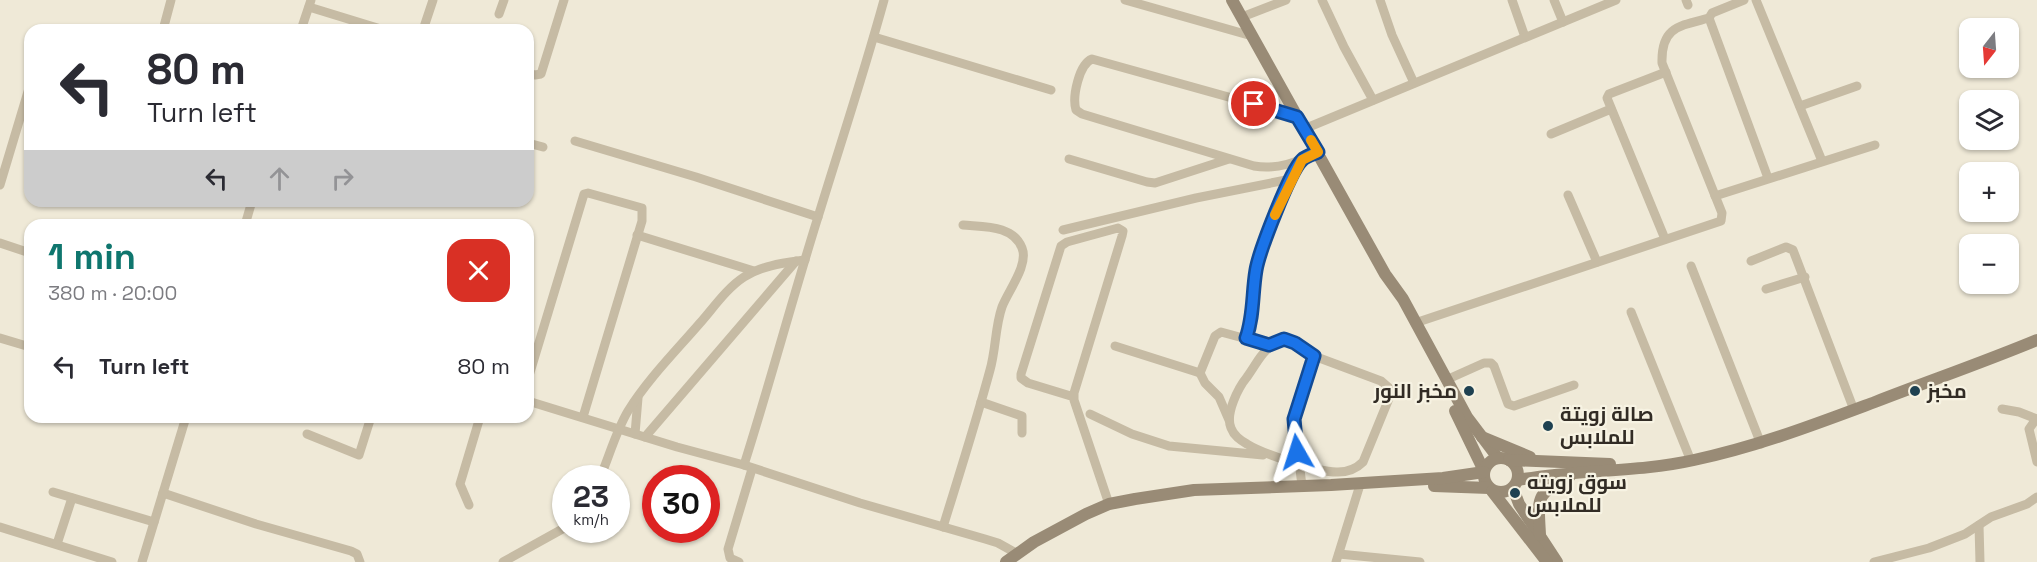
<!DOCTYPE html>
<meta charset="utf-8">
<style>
:root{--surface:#fff;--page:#f7f7f7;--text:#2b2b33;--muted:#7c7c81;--accent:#0f766e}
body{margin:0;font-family:"Space Grotesk",Cairo,sans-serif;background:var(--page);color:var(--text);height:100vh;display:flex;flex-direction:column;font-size:22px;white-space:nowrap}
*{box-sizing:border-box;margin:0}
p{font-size:20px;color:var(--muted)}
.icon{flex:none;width:33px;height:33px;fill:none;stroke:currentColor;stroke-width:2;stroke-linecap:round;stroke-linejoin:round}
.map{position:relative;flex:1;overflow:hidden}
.side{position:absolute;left:24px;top:219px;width:510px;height:204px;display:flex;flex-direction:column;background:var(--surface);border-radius:18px;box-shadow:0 2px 4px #0004}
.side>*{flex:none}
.top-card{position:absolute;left:24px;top:24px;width:510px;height:183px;border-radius:18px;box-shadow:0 2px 4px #0004;background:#fff;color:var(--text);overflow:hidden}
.needle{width:39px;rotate:197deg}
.fabs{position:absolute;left:1959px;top:18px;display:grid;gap:12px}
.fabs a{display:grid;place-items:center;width:60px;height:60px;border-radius:12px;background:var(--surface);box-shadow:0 2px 4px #0004;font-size:30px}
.speed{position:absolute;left:552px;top:465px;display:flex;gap:12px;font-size:30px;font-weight:700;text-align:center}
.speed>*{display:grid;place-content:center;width:78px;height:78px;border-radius:50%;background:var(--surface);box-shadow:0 2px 4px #0004;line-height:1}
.speed small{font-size:15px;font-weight:400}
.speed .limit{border:9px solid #d22;background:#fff;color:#111}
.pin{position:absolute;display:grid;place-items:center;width:51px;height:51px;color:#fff;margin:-26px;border:3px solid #fff;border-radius:50%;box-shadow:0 2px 6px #0007}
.me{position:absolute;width:66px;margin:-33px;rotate:354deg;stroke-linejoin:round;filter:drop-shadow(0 0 4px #0008)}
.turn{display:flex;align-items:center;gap:21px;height:126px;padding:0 24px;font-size:27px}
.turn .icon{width:78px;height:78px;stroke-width:2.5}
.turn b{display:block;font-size:42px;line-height:51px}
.lanes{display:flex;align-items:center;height:57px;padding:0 24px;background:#0003;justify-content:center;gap:30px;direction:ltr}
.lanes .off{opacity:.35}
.round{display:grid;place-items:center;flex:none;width:63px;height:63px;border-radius:18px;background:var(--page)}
.headline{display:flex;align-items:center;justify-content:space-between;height:102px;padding:0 24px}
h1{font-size:36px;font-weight:800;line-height:45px;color:var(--accent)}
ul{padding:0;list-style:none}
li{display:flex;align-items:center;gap:18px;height:90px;padding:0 24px}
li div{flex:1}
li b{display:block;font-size:22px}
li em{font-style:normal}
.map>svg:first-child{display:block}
</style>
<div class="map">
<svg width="2037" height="562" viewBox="0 0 2037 562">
<rect width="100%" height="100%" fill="#efe9d7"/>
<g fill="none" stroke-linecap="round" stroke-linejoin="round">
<!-- minor -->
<g stroke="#c6bba4" stroke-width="9">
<path d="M1125,0L1252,36"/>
<path d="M1322,0L1344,47L1373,100"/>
<path d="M1380,0L1392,35L1414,83"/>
<path d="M1512,0L1525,37"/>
<path d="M1554,0L1563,22"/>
<path d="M1686,0L1688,5"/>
<path d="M1744,0L1712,13L1709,18L1768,178"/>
<path d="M1756,0L1822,161"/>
<path d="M309,7L384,30"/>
<path d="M499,14L504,0"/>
<path d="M1242,17L1286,0"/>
<path d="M163,30L171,0"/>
<path d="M301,30L311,0"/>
<path d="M423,30L433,0"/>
<path d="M874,37L1051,90"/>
<path d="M528,73L535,75L541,74L564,0"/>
<path d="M1800,106L1857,86"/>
<path d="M1297,116L1092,59C1079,64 1072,97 1076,110L1082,114L1254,166C1278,170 1297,162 1318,152"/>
<path d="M1304,129L1616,0"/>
<path d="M1551,134L1611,109"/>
<path d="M575,141L696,177L818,217"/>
<path d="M528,143L543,147"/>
<path d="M1069,159L1147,182L1155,183L1229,159"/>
<path d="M0,185L30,85"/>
<path d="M1568,195L1597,262"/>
<path d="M1715,196L1875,145"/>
<path d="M245,225L252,201"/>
<path d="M1063,230L1196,198L1291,179"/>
<path d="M637,235L754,271"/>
<path d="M1665,239L1607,98L1609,94L1666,72"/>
<path d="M0,243L30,253"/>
<path d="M1751,261L1786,247L1793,250L1854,410"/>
<path d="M1691,266L1761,444"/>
<path d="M1766,289L1805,277"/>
<path d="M1631,312L1691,461"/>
<path d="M1415,323L1721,221L1722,213L1662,63C1661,27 1679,26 1709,18"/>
<path d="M0,338L30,347"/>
<path d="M1246,338C1254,314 1251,290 1257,266C1265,229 1283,192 1302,160"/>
<path d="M1284,340L1295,343L1314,356L1381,381L1389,388L1390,396L1363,462C1356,469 1349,472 1338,472C1320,473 1263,454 1247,444C1240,440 1234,436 1231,428C1225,414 1238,388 1247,377C1260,359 1262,348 1284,340Z"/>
<path d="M1115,346L1200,373"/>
<path d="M528,379L584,194L588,193L642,208V221L583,417"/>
<path d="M1446,380L1484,363H1491L1494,366L1508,404L1514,406L1574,385"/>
<path d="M1074,397L1028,383L1021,378V374L1061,246L1067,242L1118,228L1123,231L1122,236L1074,393V400L1109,504"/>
<path d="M528,401L677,447L744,465L860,503L985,539L998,543L1016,553"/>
<path d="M981,402L1022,416V433"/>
<path d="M2002,409L2019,412L2037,419"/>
<path d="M1090,414L1132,434L1169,446L1263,455"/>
<path d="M2036,419L2029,429L2037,462"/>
<path d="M1229,420L1219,397L1205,383L1200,373L1215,336L1221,332L1269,345"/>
<path d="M307,434L359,455L371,417"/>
<path d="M635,434L638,398"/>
<path d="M645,437L796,261"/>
<path d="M744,465C770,383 792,300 818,217C840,145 864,73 884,0"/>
<path d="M600,478C609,457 616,431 628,411C648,379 675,352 700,323C714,307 727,288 744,277C763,265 784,263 805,260"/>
<path d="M1302,486L1294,419L1314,356"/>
<path d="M53,492L154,522"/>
<path d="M163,493L256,524L351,551L357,554L360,562"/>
<path d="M469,505L460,484L480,417"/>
<path d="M1979,525L1980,562"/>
<path d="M0,527L112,562"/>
<path d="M943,527C959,475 976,422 990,370C996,349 995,327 1002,307C1008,291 1029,265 1022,248C1013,225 985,227 963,225"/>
<path d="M57,544L72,498"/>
<path d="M1339,554L1420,562"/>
<path d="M142,562L186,417"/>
<path d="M503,562L566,527"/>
<path d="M739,562L730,558L728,549L752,469"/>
<path d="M1336,562L1359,488"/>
<path d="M1874,562L1929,548L1965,534L1991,517L2027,504L2037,497"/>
</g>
<!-- secondary -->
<g stroke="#998b76" stroke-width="12">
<path d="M1232,0L1385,274L1403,299L1467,417L1498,458"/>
<path d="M1455,411L1484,471"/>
<path d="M1482,437L1530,457"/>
<circle cx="1501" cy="475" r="17"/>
<path d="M1509,460L1610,464"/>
<path d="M1518,480C1576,469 1636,473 1694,460C1756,447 1816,424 1875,402C1929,381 1984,362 2037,340"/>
<path d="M1434,486L1489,488"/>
<path d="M1513,488L1519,504L1557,562"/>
<path d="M1492,491L1547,562"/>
<path d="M1540,535C1538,496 1535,495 1570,476"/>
<path d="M1006,562L1034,542L1086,514L1109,504L1135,499L1194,490L1331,485L1443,478L1484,472"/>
</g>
</g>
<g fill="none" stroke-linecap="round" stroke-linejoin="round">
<defs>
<path id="route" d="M1254,104L1297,117L1318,152C1314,154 1306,156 1302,160C1290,171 1259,252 1256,270C1252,293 1254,316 1246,338L1269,345L1284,339L1295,343L1314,356L1294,419L1297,452"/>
</defs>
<!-- route casing -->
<use href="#route" stroke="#114b97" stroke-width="15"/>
<!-- route -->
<use href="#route" stroke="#1a73e8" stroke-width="10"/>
<!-- slow -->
<path stroke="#f59e0b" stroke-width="10" d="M1275,215L1302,160L1318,152L1311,140"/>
</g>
<!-- markers -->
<g fill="#1e4151" stroke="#f7f3e3" stroke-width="2">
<circle cx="1469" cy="391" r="6"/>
<circle cx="1915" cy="391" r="6"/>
<circle cx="1548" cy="426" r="6"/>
<circle cx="1515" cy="493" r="6"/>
</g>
<g text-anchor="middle" stroke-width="4.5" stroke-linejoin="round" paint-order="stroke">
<!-- poi labels -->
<g font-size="20" font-weight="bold" fill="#322c25" stroke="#f7f3e3" text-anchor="start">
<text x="1457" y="398" text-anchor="end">مخبز النور</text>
<text x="1927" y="398">مخبز</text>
<text x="1560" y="421">صالة زويتة<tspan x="1560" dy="23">للملابس</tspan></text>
<text x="1527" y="489">سوق زويته<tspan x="1527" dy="23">للملابس</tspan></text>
</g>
</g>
</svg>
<div class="fabs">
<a><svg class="needle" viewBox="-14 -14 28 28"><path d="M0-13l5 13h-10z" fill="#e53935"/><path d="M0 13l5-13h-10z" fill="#7c7c81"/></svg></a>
<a><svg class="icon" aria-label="layers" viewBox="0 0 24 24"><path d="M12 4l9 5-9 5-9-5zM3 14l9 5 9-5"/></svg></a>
<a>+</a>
<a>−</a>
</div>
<div class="speed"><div>23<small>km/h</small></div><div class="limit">30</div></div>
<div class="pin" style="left:1254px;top:104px;background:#d93025"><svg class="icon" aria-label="arrive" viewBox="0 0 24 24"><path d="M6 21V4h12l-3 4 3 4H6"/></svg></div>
<svg class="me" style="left:1297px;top:452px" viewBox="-20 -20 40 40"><path d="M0-17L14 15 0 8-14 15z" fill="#1a73e8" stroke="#fff" stroke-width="4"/></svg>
<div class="top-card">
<div class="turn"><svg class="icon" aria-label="left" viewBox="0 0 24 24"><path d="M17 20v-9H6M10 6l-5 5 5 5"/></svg><div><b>80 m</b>Turn left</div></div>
<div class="lanes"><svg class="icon" aria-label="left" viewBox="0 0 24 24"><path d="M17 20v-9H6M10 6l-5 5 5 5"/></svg><svg class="icon off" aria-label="ahead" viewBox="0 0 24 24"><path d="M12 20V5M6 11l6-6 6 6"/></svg><svg class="icon off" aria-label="right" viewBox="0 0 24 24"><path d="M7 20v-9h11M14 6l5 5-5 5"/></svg></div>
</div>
<section class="side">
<div class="headline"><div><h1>1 min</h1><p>380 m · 20:00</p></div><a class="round" style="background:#d93025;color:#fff"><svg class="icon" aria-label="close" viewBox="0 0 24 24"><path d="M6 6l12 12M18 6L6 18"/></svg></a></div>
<ul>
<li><svg class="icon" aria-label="left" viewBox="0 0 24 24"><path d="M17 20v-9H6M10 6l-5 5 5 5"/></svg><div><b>Turn left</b></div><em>80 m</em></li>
</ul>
</section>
</div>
